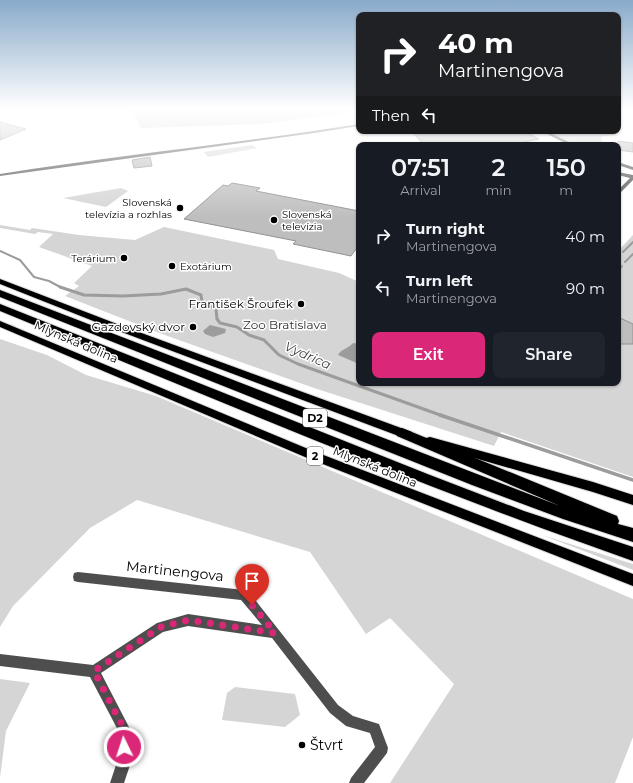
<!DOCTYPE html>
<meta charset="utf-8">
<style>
:root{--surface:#171b24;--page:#20242c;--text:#f1f3f6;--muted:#9ea1a6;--accent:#db2777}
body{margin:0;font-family:Montserrat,sans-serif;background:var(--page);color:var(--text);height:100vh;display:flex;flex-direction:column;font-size:15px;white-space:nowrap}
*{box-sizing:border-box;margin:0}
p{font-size:13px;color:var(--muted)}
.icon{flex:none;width:22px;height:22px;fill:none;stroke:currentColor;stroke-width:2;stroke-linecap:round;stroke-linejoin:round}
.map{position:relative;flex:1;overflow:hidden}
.side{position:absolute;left:356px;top:142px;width:265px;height:244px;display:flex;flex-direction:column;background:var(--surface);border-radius:8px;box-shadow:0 1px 3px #0004}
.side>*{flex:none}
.banner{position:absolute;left:356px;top:12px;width:265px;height:122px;border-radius:8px;box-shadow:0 1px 3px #0004;background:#202124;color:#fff;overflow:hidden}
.pin{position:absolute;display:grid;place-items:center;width:34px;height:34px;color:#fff;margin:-41px -17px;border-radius:50% 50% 50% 0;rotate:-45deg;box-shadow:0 0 4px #0007}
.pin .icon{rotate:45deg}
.me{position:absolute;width:44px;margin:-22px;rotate:356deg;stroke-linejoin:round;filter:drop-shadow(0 0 3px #0008)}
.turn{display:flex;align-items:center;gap:14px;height:84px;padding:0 16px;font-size:18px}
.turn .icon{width:52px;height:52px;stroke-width:2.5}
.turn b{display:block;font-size:28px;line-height:34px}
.then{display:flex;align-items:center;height:38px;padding:0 16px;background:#0003;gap:8px;font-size:15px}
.eta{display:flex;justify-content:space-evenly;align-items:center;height:68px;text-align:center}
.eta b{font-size:24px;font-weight:600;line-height:28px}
.primary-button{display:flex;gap:8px;margin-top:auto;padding:8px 16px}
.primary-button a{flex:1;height:46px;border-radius:8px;background:var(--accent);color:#fff;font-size:16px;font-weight:600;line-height:46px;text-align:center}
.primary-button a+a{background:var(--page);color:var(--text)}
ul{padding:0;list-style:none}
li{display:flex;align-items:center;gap:12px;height:52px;padding:0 16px}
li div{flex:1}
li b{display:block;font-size:15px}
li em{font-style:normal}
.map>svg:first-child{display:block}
</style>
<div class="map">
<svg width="633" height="783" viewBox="0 0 633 783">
<rect width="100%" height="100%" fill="#fff"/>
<!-- green -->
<g fill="#d5d5d5">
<path d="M135,109H359V111L261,124L141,128L132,110Z"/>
<path d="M547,131H614L615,135L602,136L601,139L603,145H577Z"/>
<path d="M252,145L257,148L208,157L204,152Z"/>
<path d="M121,188L128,191L106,207L63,198Z"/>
<path d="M0,225L30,230L32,228L79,235L135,240L164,227L274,250L278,259L339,273L359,282V383H618V251L633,235V477L501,432L494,446L314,388L162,334L65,296L79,286L74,283L92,266L39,247L53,234L38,232L35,234L0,228Z"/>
<path d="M0,339L47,355L86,375L156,396L633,599V737L615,783H390L454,684L390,618L366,634L310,552L137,500L90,528L13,606L0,627Z"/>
<path d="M542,535L633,564V570Z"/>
<path d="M0,679L30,683L6,731L0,778Z"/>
<path d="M235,687L295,694L300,715L285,727L222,720L227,693Z"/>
</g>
<!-- water -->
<g fill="#9c9c9c">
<path d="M210,325L226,329L225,333L213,337L205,334L203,331Z"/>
<path d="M353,343L359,344V364L338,355C341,349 349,348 353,343Z"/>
</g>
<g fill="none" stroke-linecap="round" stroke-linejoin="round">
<!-- stream-far2 -->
<g stroke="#9c9c9c" stroke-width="2">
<path d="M0,251L20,260L34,277L49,281L62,288"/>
<path d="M623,252L633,242"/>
<path d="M625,262L633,254"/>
<path d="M618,271L622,266"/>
</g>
<!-- stream-far1 -->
<path stroke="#9c9c9c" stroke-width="3" d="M60,287L84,295L123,296L161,294L186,289L201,295L202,302L216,309L217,319L220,323L237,327L249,335L264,340L279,355L298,364L443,416"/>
<!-- stream -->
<path stroke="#9c9c9c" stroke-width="3.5" d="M440,415L633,480"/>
</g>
<!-- building -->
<g fill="#bebebe" stroke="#929292">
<path d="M0,122L26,129L0,140Z"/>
<path d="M430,131H524L539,139L510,145H424L413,133Z"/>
<path d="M618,141L633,143V152L618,150Z"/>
<path d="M150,157L152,166L134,168L132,160Z"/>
<path d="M232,183L260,188L256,191L359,211V245L351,256L293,244L296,241L184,219L223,185L228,186Z"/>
<path d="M618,317L633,324V344H618Z"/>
</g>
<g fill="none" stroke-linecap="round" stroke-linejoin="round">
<defs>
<g id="primary">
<path d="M0,279L117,324L412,432L413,435L412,438H404L111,328L0,284Z"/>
<path d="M0,321L313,451L633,574V586L305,457L0,327Z"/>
<path d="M430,437L593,482L633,495V505L593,492L426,444L425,441L426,438Z"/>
</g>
<g id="motorway">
<path d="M0,290L560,506L397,436L396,433L397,430L402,428L407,430L617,516L619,521L618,524L633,528V542L563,519L472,485L0,297Z"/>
<path d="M0,304L430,475L524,511L633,547V561C419,486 210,397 0,311Z"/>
</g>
</defs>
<!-- primary casing -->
<use href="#primary" stroke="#dbdbdb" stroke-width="2"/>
<!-- motorway casing -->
<use href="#motorway" stroke="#dbdbdb" stroke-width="2"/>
<!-- minor -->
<g fill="#4e4e4e" fill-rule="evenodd">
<path d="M541,131H547L575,145H569Z"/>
<path d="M618,162L633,167V170L618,165Z"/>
<path d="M618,172L633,175V180L618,195V190L630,178L618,175Z"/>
<path d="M78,572L244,590L248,591L338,705L353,716L379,724L388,748L387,753L364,783H349L351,778L375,747L370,733L346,726L330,713L272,638L188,626L163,632L101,673L131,731V762L124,783H110L117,762L119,732L90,677L0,666V654L93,665L157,623L188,614L262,625L241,600L78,582L74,581L73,577L74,573Z"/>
</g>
<!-- tertiary -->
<path fill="#4e4e4e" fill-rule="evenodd" d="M359,124V126L314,133L0,176V174C119,155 240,143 359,124Z"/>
<!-- primary -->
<use href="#primary" fill="#000" fill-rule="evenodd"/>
<!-- motorway -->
<use href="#motorway" fill="#000" fill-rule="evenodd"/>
</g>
<!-- sky -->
<linearGradient id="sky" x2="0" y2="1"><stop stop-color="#89aaca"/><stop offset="0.5" stop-color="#fff"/><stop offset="1" stop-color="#fff" stop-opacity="0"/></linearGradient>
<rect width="633" height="218" fill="url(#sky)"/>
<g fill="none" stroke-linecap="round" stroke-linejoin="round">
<!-- route -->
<path stroke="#db2777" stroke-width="7" stroke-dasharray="0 12.6" d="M124,747L125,731L94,671L161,627L188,620L275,633L252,605"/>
</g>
<!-- markers -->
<g fill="#000" stroke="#fff" stroke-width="1.5">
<circle cx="180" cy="208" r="4"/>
<circle cx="274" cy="220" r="4"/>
<circle cx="124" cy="258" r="4"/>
<circle cx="172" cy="266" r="4"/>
<circle cx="301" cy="304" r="4"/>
<circle cx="193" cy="327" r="4"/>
<circle cx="302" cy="745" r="4"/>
</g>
<g text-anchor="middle" stroke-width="3" stroke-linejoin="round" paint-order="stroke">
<!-- far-poi labels -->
<g font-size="10" fill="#000" stroke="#fff" text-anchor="end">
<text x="172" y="206">Slovenská<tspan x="172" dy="12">televízia a rozhlas</tspan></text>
<text x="282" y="218" text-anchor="start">Slovenská<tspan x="282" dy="12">televízia</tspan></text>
<text x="116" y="262">Terárium</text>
<text x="180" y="270" text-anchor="start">Exotárium</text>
</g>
<!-- shield labels -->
<g fill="#fff" stroke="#4c4c4c" stroke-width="1">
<rect x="303" y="409" width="24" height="18" rx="3"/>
<rect x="307" y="447" width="16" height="18" rx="3"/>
</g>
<g font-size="11" font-weight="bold" fill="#000">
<text x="315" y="422">D2</text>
<text x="315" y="460">2</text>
</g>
<!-- poi labels -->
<g font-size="12" fill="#000" stroke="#fff" text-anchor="end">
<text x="293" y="308">František Šroufek</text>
<text x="185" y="331">Gazdovský dvor</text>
</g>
<!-- park labels -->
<g font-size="12" fill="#2c2c2c" stroke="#fff">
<text x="285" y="329">Zoo Bratislava</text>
</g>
<!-- street labels -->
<g font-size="12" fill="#000" stroke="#fff">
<text transform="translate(76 342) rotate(23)" y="4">Mlynská dolina</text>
<text transform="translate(375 467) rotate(22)" y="4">Mlynská dolina</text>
</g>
<!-- water labels -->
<g font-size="13" font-style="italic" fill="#3d3d3d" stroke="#fff">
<text transform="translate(308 355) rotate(24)" y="5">Vydrica</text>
</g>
<!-- near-street labels -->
<g font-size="14" fill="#000" stroke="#fff">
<text transform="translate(175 571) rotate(6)" y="5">Martinengova</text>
</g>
<!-- near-poi labels -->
<g font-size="14" fill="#000" stroke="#fff" text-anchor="start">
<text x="310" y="750">Štvrť</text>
</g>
</g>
</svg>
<div class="pin" style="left:252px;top:605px;background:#d93025"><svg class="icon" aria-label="arrive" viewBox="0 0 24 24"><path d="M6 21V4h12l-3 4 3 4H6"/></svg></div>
<svg class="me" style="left:124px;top:747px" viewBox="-20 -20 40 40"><circle r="17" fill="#db2777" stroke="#fff" stroke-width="3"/><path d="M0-11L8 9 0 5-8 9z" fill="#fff"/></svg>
<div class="banner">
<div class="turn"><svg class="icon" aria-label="right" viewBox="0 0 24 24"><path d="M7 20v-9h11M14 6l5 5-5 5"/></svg><div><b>40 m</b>Martinengova</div></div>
<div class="then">Then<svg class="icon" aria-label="left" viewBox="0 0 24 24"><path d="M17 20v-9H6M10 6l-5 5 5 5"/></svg></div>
</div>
<section class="side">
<div class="eta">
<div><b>07:51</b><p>Arrival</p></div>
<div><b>2</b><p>min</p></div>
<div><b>150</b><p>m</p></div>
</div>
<ul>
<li><svg class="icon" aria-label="right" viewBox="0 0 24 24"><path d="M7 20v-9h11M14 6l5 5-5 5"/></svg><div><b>Turn right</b><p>Martinengova</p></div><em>40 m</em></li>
<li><svg class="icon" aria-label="left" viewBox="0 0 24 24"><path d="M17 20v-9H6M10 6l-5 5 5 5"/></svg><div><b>Turn left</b><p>Martinengova</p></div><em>90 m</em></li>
</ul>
<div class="primary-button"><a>Exit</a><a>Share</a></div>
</section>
</div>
